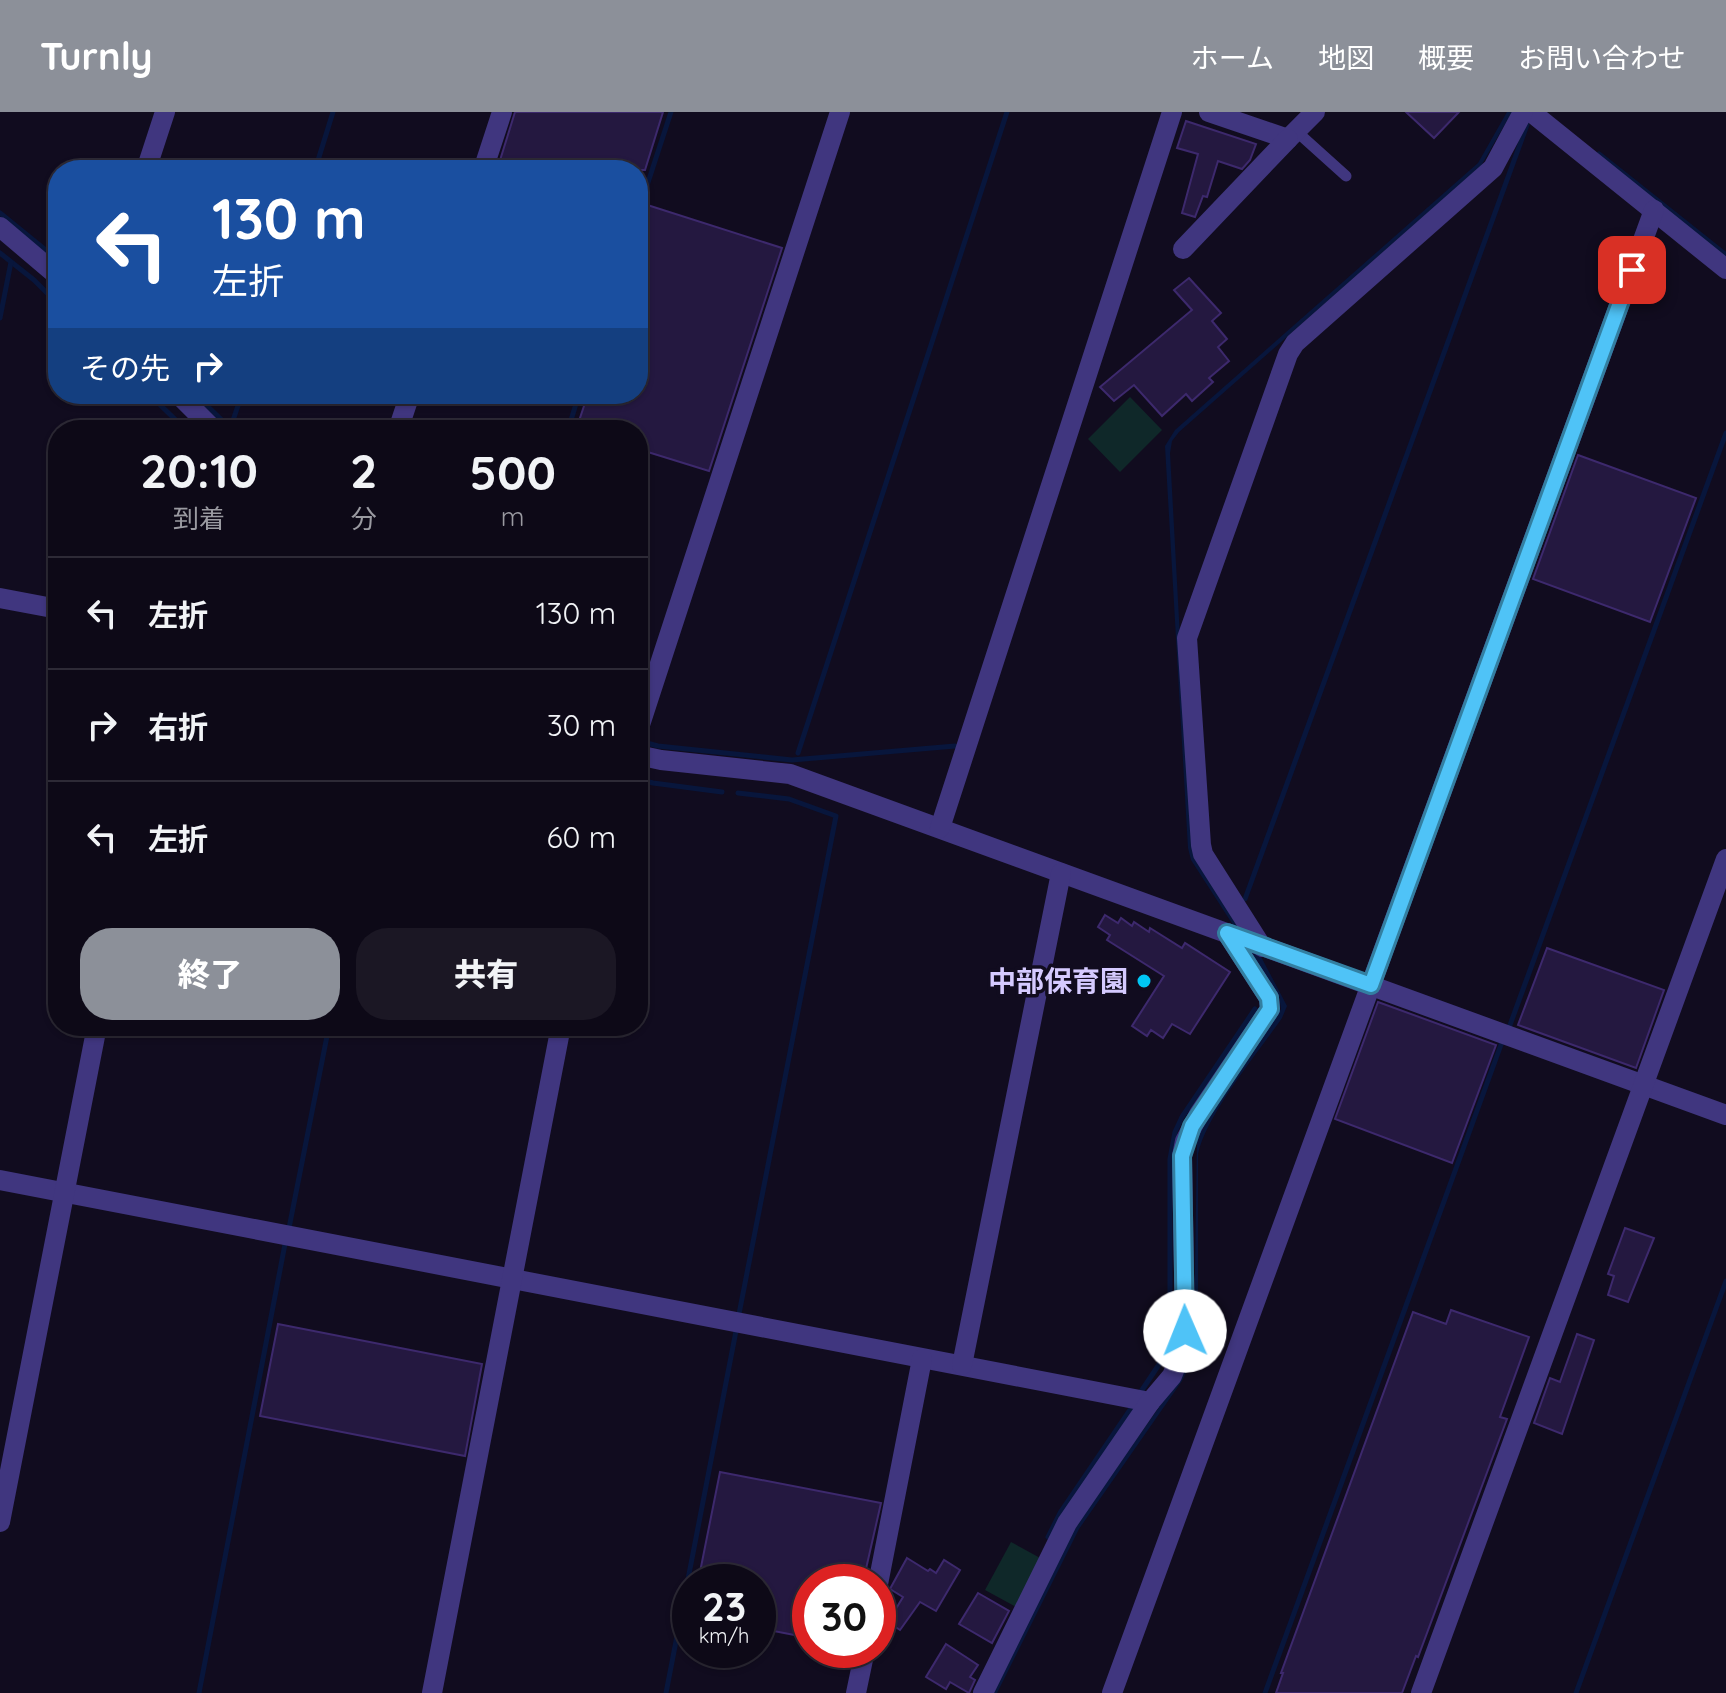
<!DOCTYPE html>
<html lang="ja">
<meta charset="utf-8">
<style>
:root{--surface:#0d0917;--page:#1b1724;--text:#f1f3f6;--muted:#9a9aa1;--line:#2d2a36;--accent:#8c9099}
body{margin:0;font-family:Quicksand,"Noto Sans JP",sans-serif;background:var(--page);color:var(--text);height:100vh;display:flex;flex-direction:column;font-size:30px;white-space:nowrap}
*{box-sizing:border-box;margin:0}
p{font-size:26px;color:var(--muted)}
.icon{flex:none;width:44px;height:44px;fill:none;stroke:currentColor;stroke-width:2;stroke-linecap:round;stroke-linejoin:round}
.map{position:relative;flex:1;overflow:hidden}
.panel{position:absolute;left:48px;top:308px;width:600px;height:616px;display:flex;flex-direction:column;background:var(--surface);border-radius:32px;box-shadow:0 2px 6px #0004,0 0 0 2px var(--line)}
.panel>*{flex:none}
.banner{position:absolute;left:48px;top:48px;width:600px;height:244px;border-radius:32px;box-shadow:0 2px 6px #0004,0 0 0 2px var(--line);background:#1a4fa0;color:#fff;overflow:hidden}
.speed{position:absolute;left:672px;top:1452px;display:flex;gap:16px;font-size:40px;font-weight:700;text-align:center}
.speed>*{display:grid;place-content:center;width:104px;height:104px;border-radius:50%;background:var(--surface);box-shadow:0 2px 6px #0004,0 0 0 2px var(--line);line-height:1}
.speed small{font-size:20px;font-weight:400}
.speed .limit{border:12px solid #d22;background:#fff;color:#111}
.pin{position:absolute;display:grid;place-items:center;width:68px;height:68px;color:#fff;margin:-34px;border-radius:16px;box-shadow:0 4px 12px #0006}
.me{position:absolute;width:88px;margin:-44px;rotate:359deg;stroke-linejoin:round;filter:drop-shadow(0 0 6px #0008)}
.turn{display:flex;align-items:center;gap:28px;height:168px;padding:0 32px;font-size:36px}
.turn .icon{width:104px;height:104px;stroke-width:2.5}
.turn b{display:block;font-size:56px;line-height:68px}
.then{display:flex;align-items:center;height:76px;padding:0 32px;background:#0003;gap:16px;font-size:30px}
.eta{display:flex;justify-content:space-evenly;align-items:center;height:136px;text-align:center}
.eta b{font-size:48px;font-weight:800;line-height:56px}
.button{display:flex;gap:16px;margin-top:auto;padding:16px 32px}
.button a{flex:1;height:92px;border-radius:32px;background:var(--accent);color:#fff;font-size:32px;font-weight:800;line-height:92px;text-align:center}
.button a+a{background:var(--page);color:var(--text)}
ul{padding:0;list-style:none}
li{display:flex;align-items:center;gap:24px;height:112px;padding:0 32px;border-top:2px solid var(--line)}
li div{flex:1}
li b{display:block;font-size:30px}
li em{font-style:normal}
header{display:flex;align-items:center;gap:48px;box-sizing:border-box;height:112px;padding:0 40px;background:var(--accent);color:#fff}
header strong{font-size:38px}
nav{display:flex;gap:44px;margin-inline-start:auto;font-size:28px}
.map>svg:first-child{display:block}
</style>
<header>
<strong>Turnly</strong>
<nav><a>ホーム</a><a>地図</a><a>概要</a><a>お問い合わせ</a></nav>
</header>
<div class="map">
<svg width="1726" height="1581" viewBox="0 0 1726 1581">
<rect width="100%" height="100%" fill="#110c1f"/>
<!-- green -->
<g fill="#0f2829">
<path d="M1130,285L1162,318L1120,360L1088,327Z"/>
<path d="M1011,1430L1042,1447L1018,1496L985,1478Z"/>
</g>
<!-- water -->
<path fill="#08163c" d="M1507,0H1512L1481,54L1179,320L1172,329L1170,341L1190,710L1287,894L1282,906C1258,941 1207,1001 1198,1042V1219C1197,1238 1191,1252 1182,1269L1079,1417L997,1581H993L1075,1415L1178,1268L1194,1221L1197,1029L1201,1017L1281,897L1279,884L1191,748L1188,736L1165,334L1175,318L1478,51Z"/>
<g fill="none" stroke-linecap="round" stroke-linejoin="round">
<!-- stream -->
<g stroke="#08163c" stroke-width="5">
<path d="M1599,42L1726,143"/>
<path d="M315,58L333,0"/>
<path d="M0,101L58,148"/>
<path d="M638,101L671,0"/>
<path d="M0,141L34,168L58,192"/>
<path d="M0,206L11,150"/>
<path d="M149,282L186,318"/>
<path d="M195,282L232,318"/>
<path d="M230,317L242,282"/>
<path d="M568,318L579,282"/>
<path d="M643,630L658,634L792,648L955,634"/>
<path d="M798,641L1007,0"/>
<path d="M638,667L653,671L722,680"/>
<path d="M738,681L789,687L836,704L739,1202"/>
<path d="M1245,787L1527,13"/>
<path d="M1510,913L1726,321"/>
<path d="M289,1116L329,914"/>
<path d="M1140,1281L1160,1251L1170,1225V1047L1175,1020L1182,1005L1255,897"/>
<path d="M1048,1425L1060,1401L1134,1292"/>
<path d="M199,1581L285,1132"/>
<path d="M666,1581L736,1219"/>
<path d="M1265,1581L1502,930"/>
<path d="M1576,1581L1726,1169"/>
</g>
</g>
<!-- building -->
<g fill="#241840" stroke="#3d296d" stroke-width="2">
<path d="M515,0H663L645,58H497Z"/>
<path d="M1406,0H1459L1434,26Z"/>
<path d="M1186,9L1256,32L1250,48L1242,57L1218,49L1207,85L1203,84L1195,105L1182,101L1198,42L1177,36Z"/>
<path d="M638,90L782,136L709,359L638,337V318H576L588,282H638Z"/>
<path d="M1189,166L1221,201L1212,209L1227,227L1218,235L1229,249L1209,266L1213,270L1192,289L1186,282L1162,304L1134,273L1114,289L1100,275L1192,198L1174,178Z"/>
<path d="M1578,343L1696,386L1650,510L1533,467Z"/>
<path d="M1105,803L1118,811L1121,806L1132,814L1134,810L1149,820L1150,816L1182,836L1185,831L1230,860L1190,922L1172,912L1163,926L1151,918L1147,924L1132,914L1164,864L1107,828L1110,823L1098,815Z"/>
<path d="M1547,836L1664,878L1636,956L1518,913Z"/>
<path d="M1378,890L1496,933L1452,1051L1335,1007Z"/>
<path d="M1625,1116L1654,1126L1628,1190L1608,1183L1614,1164L1608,1162Z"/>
<path d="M1451,1198L1529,1225L1500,1305L1507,1307L1418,1545L1416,1544L1402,1581H1276L1283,1561H1281L1413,1200L1446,1212Z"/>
<path d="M278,1212L482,1252L465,1344L260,1304Z"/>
<path d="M1577,1222L1594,1228L1562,1322L1534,1311L1550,1266L1560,1270Z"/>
<path d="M720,1360L881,1391L863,1470H810V1526L758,1516V1470H698Z"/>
<path d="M907,1446L928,1459L930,1457L936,1461L944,1448L960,1458L936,1499L920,1490L900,1518L888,1510L903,1485L890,1477Z"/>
<path d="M978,1481L1009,1499L992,1531L959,1512Z"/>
<path d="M946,1532L978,1553L970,1565L975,1568L969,1581L950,1570L946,1577L926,1565Z"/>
</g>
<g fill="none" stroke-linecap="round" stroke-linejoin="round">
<!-- lane -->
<path stroke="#40367f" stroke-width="11" d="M1296,19L1346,64"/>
<!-- street -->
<g stroke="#40367f" stroke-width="20">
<path d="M1209,0L1288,27L1315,0"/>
<path d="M1531,0L1726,157"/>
<path d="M146,58L165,0"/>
<path d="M483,58L502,0"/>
<path d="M0,115L58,164"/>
<path d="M1183,137L1288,27"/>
<path d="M178,282L214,318"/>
<path d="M398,318L410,282"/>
<path d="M0,486L58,497"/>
<path d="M638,619L840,0"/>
<path d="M638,643L661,648L790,662L1726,1003"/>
<path d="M940,716L1172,0"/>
<path d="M1262,835L1203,742L1201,733L1187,526L1288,242L1295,231L1493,56L1523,0"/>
<path d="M0,1068L1150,1290"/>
<path d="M962,1253L1061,761"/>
<path d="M0,1410L97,914"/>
<path d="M878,1472L922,1247"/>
<path d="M432,1581L561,914"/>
<path d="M856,1581L865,1538"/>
<path d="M983,1581L1067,1411L1150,1290L1172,1264L1184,1233L1185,1219L1182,1044L1185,1029L1199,1002L1270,897L1269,886L1227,821"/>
<path d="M1112,1581L1654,98"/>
<path d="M1421,1581L1726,747"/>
</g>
</g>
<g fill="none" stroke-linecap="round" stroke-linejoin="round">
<defs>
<path id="route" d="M1185,1219L1182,1044L1192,1014L1270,897L1269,886L1227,821L1371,873L1632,158"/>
</defs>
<!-- route casing -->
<use href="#route" stroke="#337fa1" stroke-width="20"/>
<!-- route -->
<use href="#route" stroke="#4fc3f7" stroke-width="14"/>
</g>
<!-- markers -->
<circle fill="#00c6f5" stroke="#110c1f" stroke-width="3" cx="1144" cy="869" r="8"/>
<g text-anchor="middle" stroke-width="7" stroke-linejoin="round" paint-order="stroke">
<!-- poi labels -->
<g font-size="28" font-weight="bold" fill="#d5caff" stroke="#110c1f" text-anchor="end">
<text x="1128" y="879">中部保育園</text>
</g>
</g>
</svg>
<div class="speed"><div>23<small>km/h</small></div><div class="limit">30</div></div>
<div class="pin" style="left:1632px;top:158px;background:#d93025"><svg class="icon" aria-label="arrive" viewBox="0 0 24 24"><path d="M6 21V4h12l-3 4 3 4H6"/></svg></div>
<svg class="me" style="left:1185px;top:1219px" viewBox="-20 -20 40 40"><circle r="19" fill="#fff"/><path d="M0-13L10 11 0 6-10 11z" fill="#4fc3f7"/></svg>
<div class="banner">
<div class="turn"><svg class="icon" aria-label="left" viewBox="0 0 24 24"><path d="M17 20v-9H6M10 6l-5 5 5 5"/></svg><div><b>130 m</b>左折</div></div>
<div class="then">その先<svg class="icon" aria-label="right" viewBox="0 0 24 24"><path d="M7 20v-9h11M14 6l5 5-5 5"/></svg></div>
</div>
<section class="panel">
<div class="eta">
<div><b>20:10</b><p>到着</p></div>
<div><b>2</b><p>分</p></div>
<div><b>500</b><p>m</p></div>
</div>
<ul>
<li><svg class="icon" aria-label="left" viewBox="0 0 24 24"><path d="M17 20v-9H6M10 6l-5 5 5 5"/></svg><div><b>左折</b></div><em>130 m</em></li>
<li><svg class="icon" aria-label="right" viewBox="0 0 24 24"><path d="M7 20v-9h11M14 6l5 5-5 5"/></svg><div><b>右折</b></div><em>30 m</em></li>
<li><svg class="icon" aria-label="left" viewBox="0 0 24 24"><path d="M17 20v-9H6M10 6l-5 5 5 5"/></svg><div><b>左折</b></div><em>60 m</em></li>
</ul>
<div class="button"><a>終了</a><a>共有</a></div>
</section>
</div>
